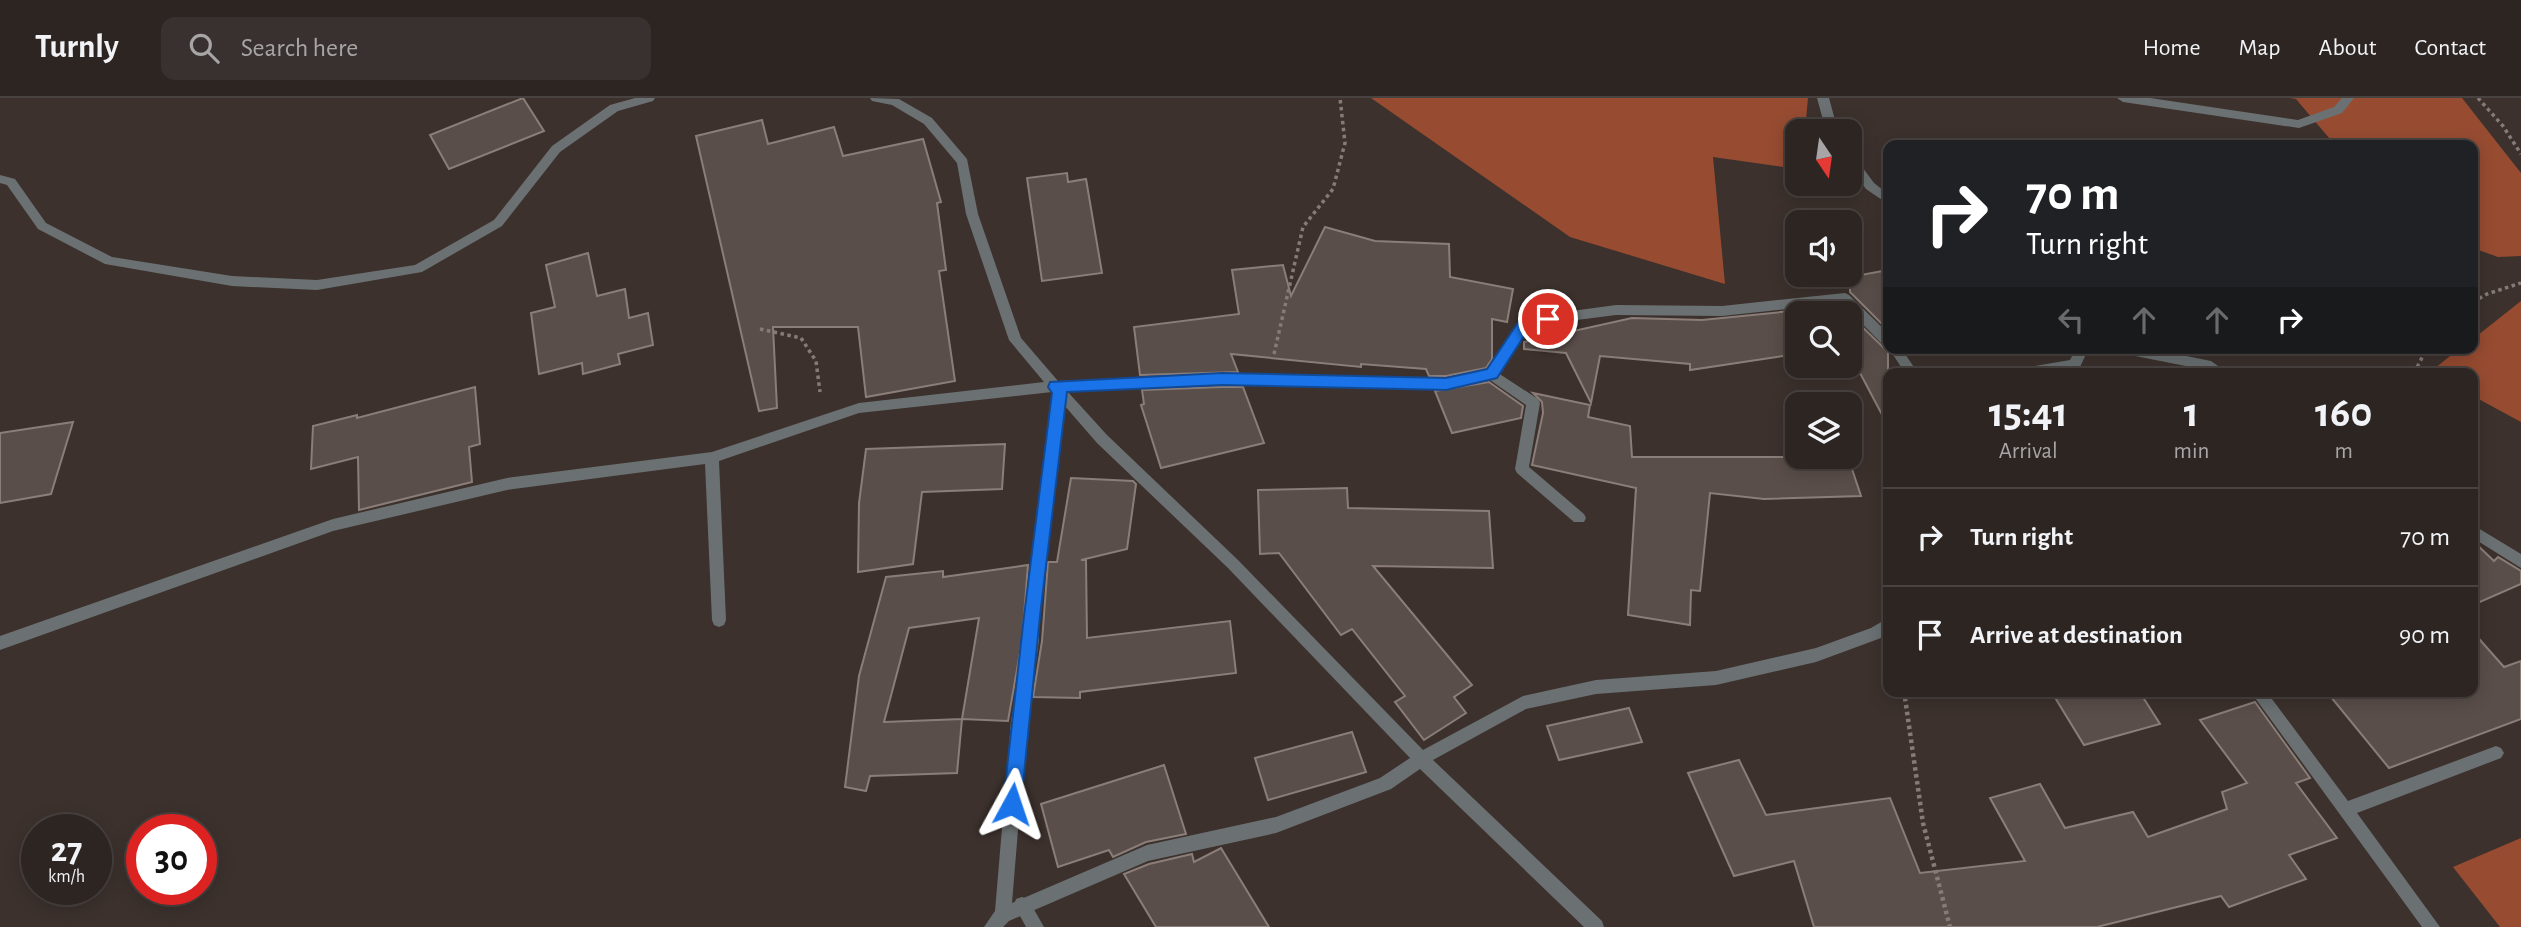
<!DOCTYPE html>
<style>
:root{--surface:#2d2522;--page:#39312f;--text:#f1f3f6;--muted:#a7a5a5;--line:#484240}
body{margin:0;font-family:"Alegreya Sans",sans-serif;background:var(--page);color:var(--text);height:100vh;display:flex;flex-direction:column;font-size:26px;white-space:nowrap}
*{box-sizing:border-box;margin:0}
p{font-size:23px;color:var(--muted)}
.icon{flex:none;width:38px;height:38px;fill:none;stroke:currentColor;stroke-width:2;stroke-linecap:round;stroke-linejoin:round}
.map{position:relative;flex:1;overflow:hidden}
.details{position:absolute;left:1883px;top:270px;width:595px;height:329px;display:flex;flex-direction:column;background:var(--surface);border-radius:14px;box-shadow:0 4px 18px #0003,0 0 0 2px var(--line)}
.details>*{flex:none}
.hud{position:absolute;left:1883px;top:42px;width:595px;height:214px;border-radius:14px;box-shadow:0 4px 18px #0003,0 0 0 2px var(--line);background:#202124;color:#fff;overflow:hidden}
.needle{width:46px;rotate:167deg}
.tools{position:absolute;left:1785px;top:21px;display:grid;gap:14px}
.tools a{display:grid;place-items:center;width:77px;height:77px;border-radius:14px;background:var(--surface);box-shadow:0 4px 18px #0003,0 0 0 2px var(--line);font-size:35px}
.speed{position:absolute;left:21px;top:716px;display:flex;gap:14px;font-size:35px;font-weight:700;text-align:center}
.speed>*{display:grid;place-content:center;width:91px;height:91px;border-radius:50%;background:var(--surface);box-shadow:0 4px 18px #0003,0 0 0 2px var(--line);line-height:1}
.speed small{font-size:18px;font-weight:400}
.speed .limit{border:10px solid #d22;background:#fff;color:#111}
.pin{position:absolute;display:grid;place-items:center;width:60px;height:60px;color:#fff;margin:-30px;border:4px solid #fff;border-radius:50%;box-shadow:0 2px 7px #0007}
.me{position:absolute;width:77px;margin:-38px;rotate:5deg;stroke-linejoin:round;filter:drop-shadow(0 0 5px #0008)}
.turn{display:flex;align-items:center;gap:24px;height:147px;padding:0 28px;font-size:32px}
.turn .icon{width:91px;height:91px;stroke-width:2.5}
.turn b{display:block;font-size:49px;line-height:60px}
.lanes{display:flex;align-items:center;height:66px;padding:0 28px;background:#0003;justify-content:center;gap:35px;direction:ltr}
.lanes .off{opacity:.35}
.eta{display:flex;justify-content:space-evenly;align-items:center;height:119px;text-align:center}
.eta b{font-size:42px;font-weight:600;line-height:49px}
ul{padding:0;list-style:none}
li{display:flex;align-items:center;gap:21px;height:98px;padding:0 28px;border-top:2px solid var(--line)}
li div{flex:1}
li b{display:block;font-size:26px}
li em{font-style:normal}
header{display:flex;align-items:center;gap:42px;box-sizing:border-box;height:98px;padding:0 35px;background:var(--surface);border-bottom:2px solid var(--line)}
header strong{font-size:33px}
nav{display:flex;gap:38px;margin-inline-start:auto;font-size:24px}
.search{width:490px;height:63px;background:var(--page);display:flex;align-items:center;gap:18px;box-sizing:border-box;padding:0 24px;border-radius:14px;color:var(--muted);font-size:26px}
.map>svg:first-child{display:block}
</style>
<header>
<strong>Turnly</strong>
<div class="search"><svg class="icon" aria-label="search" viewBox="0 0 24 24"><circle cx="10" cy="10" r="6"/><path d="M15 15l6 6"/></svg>Search here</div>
<nav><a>Home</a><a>Map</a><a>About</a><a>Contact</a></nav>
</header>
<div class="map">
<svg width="2521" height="829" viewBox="0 0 2521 829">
<rect width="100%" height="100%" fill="#3c312d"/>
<!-- forest -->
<g fill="#974c31">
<path d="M1371,0H1808L1805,33H1797V71L1713,59L1725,186L1570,139Z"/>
<path d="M2290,0H2462L2521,75V158L2498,159L2473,150V47H2335L2296,1Z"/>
<path d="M2521,203V324L2473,298V275H2429L2460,250H2473V241Z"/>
<path d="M2521,740V829H2500L2453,769Z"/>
</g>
<!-- building -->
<g fill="#5a4e4a" stroke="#8b7e79" stroke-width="2" fill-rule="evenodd">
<path d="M523,0L544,33L449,71L430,37Z"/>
<path d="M762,22L768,46L834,29L843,58L923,41L941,104L937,105L946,172L939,173L955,283L866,299L858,229H773L777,310L759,313L696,38Z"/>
<path d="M1067,75L1068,84L1086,81L1102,175L1042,183L1027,80Z"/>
<path d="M1325,129L1375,143L1449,146L1450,179L1513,191L1507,224L1492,221V261L1486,270L1446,278H1429L1426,271L1361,266V269L1231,256L1238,274L1140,277L1134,229L1239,216L1232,172L1283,167L1291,198Z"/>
<path d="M588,155L597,198L625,191L629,220L648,215L653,247L618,256L620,266L583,276L582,265L539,276L531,215L555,209L546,167Z"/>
<path d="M1888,172V232L1850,194V179Z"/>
<path d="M1841,208L1848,215H1797V256L1690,272V266L1600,258L1591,305L1566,255L1524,251V244L1632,220L1702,222Z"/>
<path d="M1850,217L1888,254V328L1850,256Z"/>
<path d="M1489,284L1523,308L1521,320L1452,335L1435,293Z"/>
<path d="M475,289L480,346L469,349L472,384L359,412L358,359L311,371L313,328L357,317V320Z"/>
<path d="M1221,289H1243L1264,345L1161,370L1141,307L1144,306L1142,292Z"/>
<path d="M1533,295L1590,307L1588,319L1630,328L1632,359H1848L1861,398L1764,401L1710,395L1700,493L1691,492L1690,527L1628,517L1636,390L1532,367L1543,315L1542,304Z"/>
<path d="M73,324L51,396L0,405V335Z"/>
<path d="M1005,346L1002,391L922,394L913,466L858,474L859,405L866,351Z"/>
<path d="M1071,380L1133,383L1136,386L1127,451L1081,462H1086L1087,540L1230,523L1236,575L1080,594V600L1033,599L1042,543L1048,464H1057Z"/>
<path d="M1347,390L1348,410L1489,413L1493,470L1373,468L1472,587L1454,599L1466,615L1424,642L1395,604L1405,598L1352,531L1341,537L1279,455L1260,456L1258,392Z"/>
<path d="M2473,443L2494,463L2498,459L2521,473V486L2473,507Z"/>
<path d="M1028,467L1022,543L1008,623L962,621L957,675L870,678L866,693L845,689L859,578L886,479L943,473V479ZM979,520L962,621L884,624L909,530Z"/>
<path d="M2473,534L2504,569L2521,563V621L2389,670L2326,593H2473Z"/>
<path d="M2051,593H2139L2160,626L2084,647Z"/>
<path d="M2255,604L2310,680L2296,685L2337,740L2289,757L2306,781L2229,809L2221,798L2097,829H1814L1794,763L1734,778L1688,675L1739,662L1766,717L1890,700L1920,775L2025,763L1990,700L2040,686L2065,730L2133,714L2148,739L2227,711L2222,694L2247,685L2200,622Z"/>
<path d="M1629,610L1642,644L1559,662L1547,628Z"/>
<path d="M1352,634L1366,674L1268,702L1255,660Z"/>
<path d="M1164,667L1186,736L1146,744L1113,759L1109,752L1058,769L1041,706Z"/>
<path d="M1221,750L1269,829H1156L1124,776L1149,766L1192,756L1194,764Z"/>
</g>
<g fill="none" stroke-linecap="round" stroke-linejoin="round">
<!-- path-far1 -->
<g stroke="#857c79" stroke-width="3.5" stroke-dasharray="3.5 3.5" stroke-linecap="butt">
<path d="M2478,0L2503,28L2521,56"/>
<path d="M2473,204L2487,196L2521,185"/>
<path d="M760,231L801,240L816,263L820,294"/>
<path d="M1274,256L1303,129L1333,91L1345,45L1340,0"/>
<path d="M2414,275L2427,250"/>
</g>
<!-- path -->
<path stroke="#857c79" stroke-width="4.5" stroke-dasharray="3.5 3.5" stroke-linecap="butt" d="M1904,593L1923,725L1950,829"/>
<!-- service -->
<g fill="#6b7172" fill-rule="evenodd">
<path d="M1492,271L1538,301L1540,305L1529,369L1584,416L1586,420L1584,424H1574L1517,375L1515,371L1526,307L1487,280L1485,276Z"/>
<path d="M1022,799L1028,801L1044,829H1026L1014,807L1016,801Z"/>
</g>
<!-- minor -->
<g fill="#6b7172" fill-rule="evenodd">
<path d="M635,0H655L653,3L618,13L560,54L502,128L422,174L317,192L232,188L105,166L38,131L7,87L0,85V77L15,81L46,125L112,159L232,178L317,182L415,167L494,122L552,48L610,7Z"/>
<path d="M870,0L899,1L932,20L967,61L978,116L1021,240L1058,283L1221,276L1446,281L1488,272L1521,220L1616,207L1722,208L1845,195L1849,197L1888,235V248L1883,247L1842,205L1722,218L1616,217L1530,228L1497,280L1446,291L1221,286L1067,293L1107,337L1238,462L1423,652L1523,598L1596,582L1716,573L1816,550L1871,530L1888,520V535L1881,540L1816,564L1716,587L1596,596L1526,611L1433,662L1602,823L1604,829H1584L1420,671L1391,691L1276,735L1148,763L1009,823L1003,829H984L995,813L1011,623L1025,543V518L1052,294L859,315L719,363L726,522L724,527L719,529L714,527L712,522L705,366L507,392L333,433L0,552V538L333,421L507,380L712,354L859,305L1044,284L1009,242L966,116L957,65L924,26L892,7L872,3ZM1064,307L1097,345L1228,470L1410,660L1380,680L1276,719L1147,747L1012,805L1027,623L1039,543V518Z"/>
<path d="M1817,0H1829L1838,33H1826Z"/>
<path d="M2117,0H2150L2298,22L2334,9L2342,0H2354L2342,15L2299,30L2123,4Z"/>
<path d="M1850,57L1854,58L1874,85L1888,96V106L1866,91L1850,69Z"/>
<path d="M1888,249L1901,250L1918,275H1905Z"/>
<path d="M2076,250H2089L2079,271L2058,275H2018L2024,270L2070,262Z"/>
<path d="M2114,250H2147L2211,263L2218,268L2211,273L2120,255Z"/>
<path d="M2473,427L2521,456V470L2473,440Z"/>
<path d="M2250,593H2266L2348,703L2496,648L2501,650L2504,655L2501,660L2357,715L2440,829H2422Z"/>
</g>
</g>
<!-- route -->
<path fill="#1a73e8" stroke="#114b97" stroke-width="2" d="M1548,215L1554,217L1556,221L1554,225L1530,229L1497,280L1446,292L1222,287L1067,294L1040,518L1021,706L1019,712L1012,715L1006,712L1003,706L1024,518L1052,295L1048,289L1050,284L1222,275L1446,280L1487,271L1521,220Z"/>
</svg>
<div class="tools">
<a><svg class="needle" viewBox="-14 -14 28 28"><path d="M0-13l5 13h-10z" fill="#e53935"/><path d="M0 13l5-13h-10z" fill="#a7a5a5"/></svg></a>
<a><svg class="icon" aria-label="sound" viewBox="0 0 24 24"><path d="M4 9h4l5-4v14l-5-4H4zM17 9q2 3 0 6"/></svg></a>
<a><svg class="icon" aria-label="search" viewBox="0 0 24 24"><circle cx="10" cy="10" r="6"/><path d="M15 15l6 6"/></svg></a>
<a><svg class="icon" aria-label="layers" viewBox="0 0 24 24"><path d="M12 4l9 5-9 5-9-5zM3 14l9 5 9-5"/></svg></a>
</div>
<div class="speed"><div>27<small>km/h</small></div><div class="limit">30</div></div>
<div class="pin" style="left:1548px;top:221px;background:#d93025"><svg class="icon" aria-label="arrive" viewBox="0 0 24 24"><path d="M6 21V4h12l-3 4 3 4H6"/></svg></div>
<svg class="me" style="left:1012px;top:706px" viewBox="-20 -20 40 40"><path d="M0-17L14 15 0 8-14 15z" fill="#1a73e8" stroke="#fff" stroke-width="4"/></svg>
<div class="hud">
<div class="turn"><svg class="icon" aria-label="right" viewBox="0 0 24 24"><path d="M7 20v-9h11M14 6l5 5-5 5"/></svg><div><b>70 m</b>Turn right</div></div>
<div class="lanes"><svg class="icon off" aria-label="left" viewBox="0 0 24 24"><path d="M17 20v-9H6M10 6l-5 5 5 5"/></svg><svg class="icon off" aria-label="ahead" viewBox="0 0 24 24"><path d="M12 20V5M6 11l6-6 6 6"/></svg><svg class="icon off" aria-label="ahead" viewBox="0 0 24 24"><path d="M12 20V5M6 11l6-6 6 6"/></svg><svg class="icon" aria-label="right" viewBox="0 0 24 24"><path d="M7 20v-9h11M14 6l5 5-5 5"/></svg></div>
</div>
<section class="details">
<div class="eta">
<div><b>15:41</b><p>Arrival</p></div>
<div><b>1</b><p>min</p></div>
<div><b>160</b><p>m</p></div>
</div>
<ul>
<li><svg class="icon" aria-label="right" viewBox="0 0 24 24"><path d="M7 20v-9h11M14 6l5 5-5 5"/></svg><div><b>Turn right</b></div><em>70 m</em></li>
<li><svg class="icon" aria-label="arrive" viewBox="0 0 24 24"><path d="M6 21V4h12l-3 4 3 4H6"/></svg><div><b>Arrive at destination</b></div><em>90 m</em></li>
</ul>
</section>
</div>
